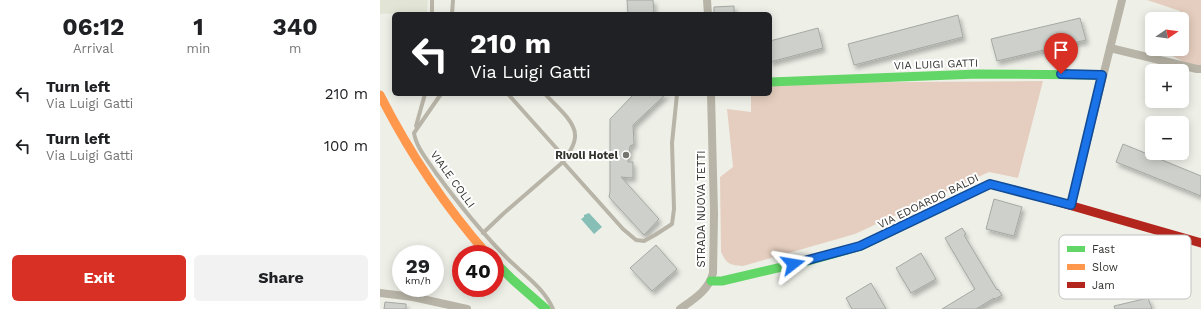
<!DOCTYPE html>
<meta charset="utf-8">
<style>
:root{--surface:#fff;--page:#f2f2f2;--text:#202124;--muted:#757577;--accent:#d93025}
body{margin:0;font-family:"Work Sans",sans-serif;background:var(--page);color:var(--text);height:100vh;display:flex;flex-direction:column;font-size:15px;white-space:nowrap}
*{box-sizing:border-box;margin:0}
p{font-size:13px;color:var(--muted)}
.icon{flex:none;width:22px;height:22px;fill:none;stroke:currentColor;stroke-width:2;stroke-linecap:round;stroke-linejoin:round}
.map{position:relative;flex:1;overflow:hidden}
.details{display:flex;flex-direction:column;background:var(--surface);width:380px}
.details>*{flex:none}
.top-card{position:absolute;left:12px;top:12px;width:380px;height:84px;border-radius:6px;box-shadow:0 2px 10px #0003;background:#202124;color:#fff;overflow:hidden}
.needle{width:26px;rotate:77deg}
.buttons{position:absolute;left:765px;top:12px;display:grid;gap:8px}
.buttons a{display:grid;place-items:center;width:44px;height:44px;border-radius:6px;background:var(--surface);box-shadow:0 2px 10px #0003;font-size:20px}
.speed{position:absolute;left:12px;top:245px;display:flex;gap:8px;font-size:20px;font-weight:700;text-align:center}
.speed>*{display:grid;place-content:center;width:52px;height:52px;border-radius:50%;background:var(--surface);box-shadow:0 2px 10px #0003;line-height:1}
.speed small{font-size:10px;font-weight:400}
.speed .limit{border:6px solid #d22;background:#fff;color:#111}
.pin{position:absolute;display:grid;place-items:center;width:34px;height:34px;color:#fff;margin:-41px -17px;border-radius:50% 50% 50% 0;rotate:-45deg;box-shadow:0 0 4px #0007}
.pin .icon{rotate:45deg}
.me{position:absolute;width:44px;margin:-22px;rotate:76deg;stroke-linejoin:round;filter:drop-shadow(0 0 3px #0008)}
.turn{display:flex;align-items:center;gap:14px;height:84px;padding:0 12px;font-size:18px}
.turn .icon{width:52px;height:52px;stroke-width:2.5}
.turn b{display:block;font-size:28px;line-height:34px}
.eta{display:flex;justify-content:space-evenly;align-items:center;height:68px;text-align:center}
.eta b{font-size:24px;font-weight:700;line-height:28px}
.action{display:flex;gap:8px;margin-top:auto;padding:8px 12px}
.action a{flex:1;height:46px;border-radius:6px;background:var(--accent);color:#fff;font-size:16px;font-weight:700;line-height:46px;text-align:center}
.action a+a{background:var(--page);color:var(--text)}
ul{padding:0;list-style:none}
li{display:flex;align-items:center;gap:12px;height:52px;padding:0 12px}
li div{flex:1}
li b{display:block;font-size:15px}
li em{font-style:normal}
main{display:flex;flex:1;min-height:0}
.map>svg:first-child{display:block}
</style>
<main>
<section class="details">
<div class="eta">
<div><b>06:12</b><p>Arrival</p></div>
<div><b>1</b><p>min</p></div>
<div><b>340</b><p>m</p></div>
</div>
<ul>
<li><svg class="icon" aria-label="left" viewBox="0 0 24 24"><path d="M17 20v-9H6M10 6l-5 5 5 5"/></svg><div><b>Turn left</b><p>Via Luigi Gatti</p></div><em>210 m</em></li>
<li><svg class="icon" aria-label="left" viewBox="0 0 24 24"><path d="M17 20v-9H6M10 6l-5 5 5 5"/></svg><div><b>Turn left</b><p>Via Luigi Gatti</p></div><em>100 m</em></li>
</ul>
<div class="action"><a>Exit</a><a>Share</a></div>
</section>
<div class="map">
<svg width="821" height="309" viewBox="0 0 821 309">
<defs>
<filter id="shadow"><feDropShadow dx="2.5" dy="4" stdDeviation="2" flood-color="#0004"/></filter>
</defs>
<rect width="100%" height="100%" fill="#eef0e8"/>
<!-- built -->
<path fill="#e2e5d6" d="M0,0H48L47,12L0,14Z"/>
<!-- green -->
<g fill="#e5cebf">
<path d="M767,0H821V66L817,69L789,54L791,49H802V19H798L800,11Z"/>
<path d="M663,81L638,178L609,172L475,234L363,266C349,265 347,264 341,252L340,177L353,167L347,109L371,112V94H390V83Z"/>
</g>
<!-- water -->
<path fill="#87beb6" d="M209,213L222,227L214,234L201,219L204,217V215Z"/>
<!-- building -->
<g fill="#ced1cb" stroke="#a5a8a3" filter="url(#shadow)">
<path d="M247,0H273L274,14H248Z"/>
<path d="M354,6V14H334V7Z"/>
<path d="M578,15L583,37L474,65L468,44Z"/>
<path d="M700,18L706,40L617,61L611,39Z"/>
<path d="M438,28L443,48L390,62V41Z"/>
<path d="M254,94H286L253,125L254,144L250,146L248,162H253V178L241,177L279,219L264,235L229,197L230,192V119Z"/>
<path d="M743,144L821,176V196L736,162Z"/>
<path d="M614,199L642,207L634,236L606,229Z"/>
<path d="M582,228L586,234L584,235L617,290L618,289L622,295L615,299L614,298L596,309H562L595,289L565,238Z"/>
<path d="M276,245L297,269L272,291L250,268Z"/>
<path d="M541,253L556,279L531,293L516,268Z"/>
<path d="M491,283L506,309H472L466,298Z"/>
<path d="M768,298L772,309H735L734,306Z"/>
<path d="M5,302L26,304V309H4Z"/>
</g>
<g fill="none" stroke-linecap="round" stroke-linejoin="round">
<!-- lane -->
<g stroke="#b8b4a7" stroke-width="4">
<path d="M52,14V0"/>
<path d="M72,14L73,0"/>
<path d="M61,94L34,133C36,147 48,161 56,173C78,203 102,233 128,259C144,275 164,288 173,309"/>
<path d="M165,94C174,104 194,120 195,134C196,144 188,154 183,162L243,229L256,240L264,241L275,235L292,224L294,209L292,143L297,94"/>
<path d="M36,126L45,94"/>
<path d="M103,233L123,214L183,162L178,150L128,94"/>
</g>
<!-- street -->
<g stroke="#b8b4a7" stroke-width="8">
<path d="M327,0L328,14"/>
<path d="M730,48L817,69H821"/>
<path d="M691,205L742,0"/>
<path d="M0,293L33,297L87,309"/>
<path d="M300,309C314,299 329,290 333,273L334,214L331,94"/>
</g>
<!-- fast -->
<g stroke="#63d668" stroke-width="9">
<path d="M390,82L598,74L722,75"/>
<path d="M115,262L133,280L166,309"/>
<path d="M331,281H342L428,261L481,246L610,184L661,197"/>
</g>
<!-- slow -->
<path stroke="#ff974d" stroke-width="9" d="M0,95C30,154 63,204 107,254"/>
<!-- jam -->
<path stroke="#b3261e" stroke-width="9" d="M661,197L821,243"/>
</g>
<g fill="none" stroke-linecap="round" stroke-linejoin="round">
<defs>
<path id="route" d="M413,264L480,246L610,184L691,205L722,75L681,74"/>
</defs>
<!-- route casing -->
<use href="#route" stroke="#114b97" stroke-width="10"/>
<!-- route -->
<use href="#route" stroke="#1a73e8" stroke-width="7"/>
</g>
<!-- markers -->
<circle fill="#74756e" stroke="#fff" stroke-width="1.5" cx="246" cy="155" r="4"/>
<g text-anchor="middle" stroke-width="4" stroke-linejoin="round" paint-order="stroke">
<!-- street labels -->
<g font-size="11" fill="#32332d" stroke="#fff">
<text transform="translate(556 64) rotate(-2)" y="4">VIA LUIGI GATTI</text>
<text transform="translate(73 179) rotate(54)" y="4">VIALE COLLI</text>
<text transform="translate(548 201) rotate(-26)" y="4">VIA EDOARDO BALDI</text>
<text transform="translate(321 209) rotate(-90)" y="4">STRADA NUOVA TETTI</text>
</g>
<!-- poi labels -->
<g font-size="11" font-weight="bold" fill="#32332d" stroke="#fff" text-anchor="end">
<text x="238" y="159">Rivoli Hotel</text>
</g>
</g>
<!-- legend -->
<rect x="679" y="235" width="132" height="64" rx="6" fill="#fff" stroke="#c2c2c0" stroke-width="1"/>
<rect x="687" y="246" width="18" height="6" fill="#63d668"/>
<rect x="687" y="264" width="18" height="6" fill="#ff974d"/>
<rect x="687" y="282" width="18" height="6" fill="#b3261e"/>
<g font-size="11" fill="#32332d">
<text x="712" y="253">Fast</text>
<text x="712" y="271">Slow</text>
<text x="712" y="289">Jam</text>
</g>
</svg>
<div class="buttons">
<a><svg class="needle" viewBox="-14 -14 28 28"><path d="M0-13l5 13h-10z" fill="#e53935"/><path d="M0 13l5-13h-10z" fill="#757577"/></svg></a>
<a>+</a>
<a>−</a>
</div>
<div class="speed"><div>29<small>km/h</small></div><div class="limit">40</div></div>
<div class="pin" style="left:681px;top:74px;background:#d93025"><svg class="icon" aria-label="arrive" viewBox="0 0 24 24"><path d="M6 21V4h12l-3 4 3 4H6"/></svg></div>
<svg class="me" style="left:413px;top:264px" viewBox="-20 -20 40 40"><path d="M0-17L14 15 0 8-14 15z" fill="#1a73e8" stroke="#fff" stroke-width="4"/></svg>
<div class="top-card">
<div class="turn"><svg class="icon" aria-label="left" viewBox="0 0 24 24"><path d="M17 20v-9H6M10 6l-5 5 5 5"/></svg><div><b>210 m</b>Via Luigi Gatti</div></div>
</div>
</div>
</main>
